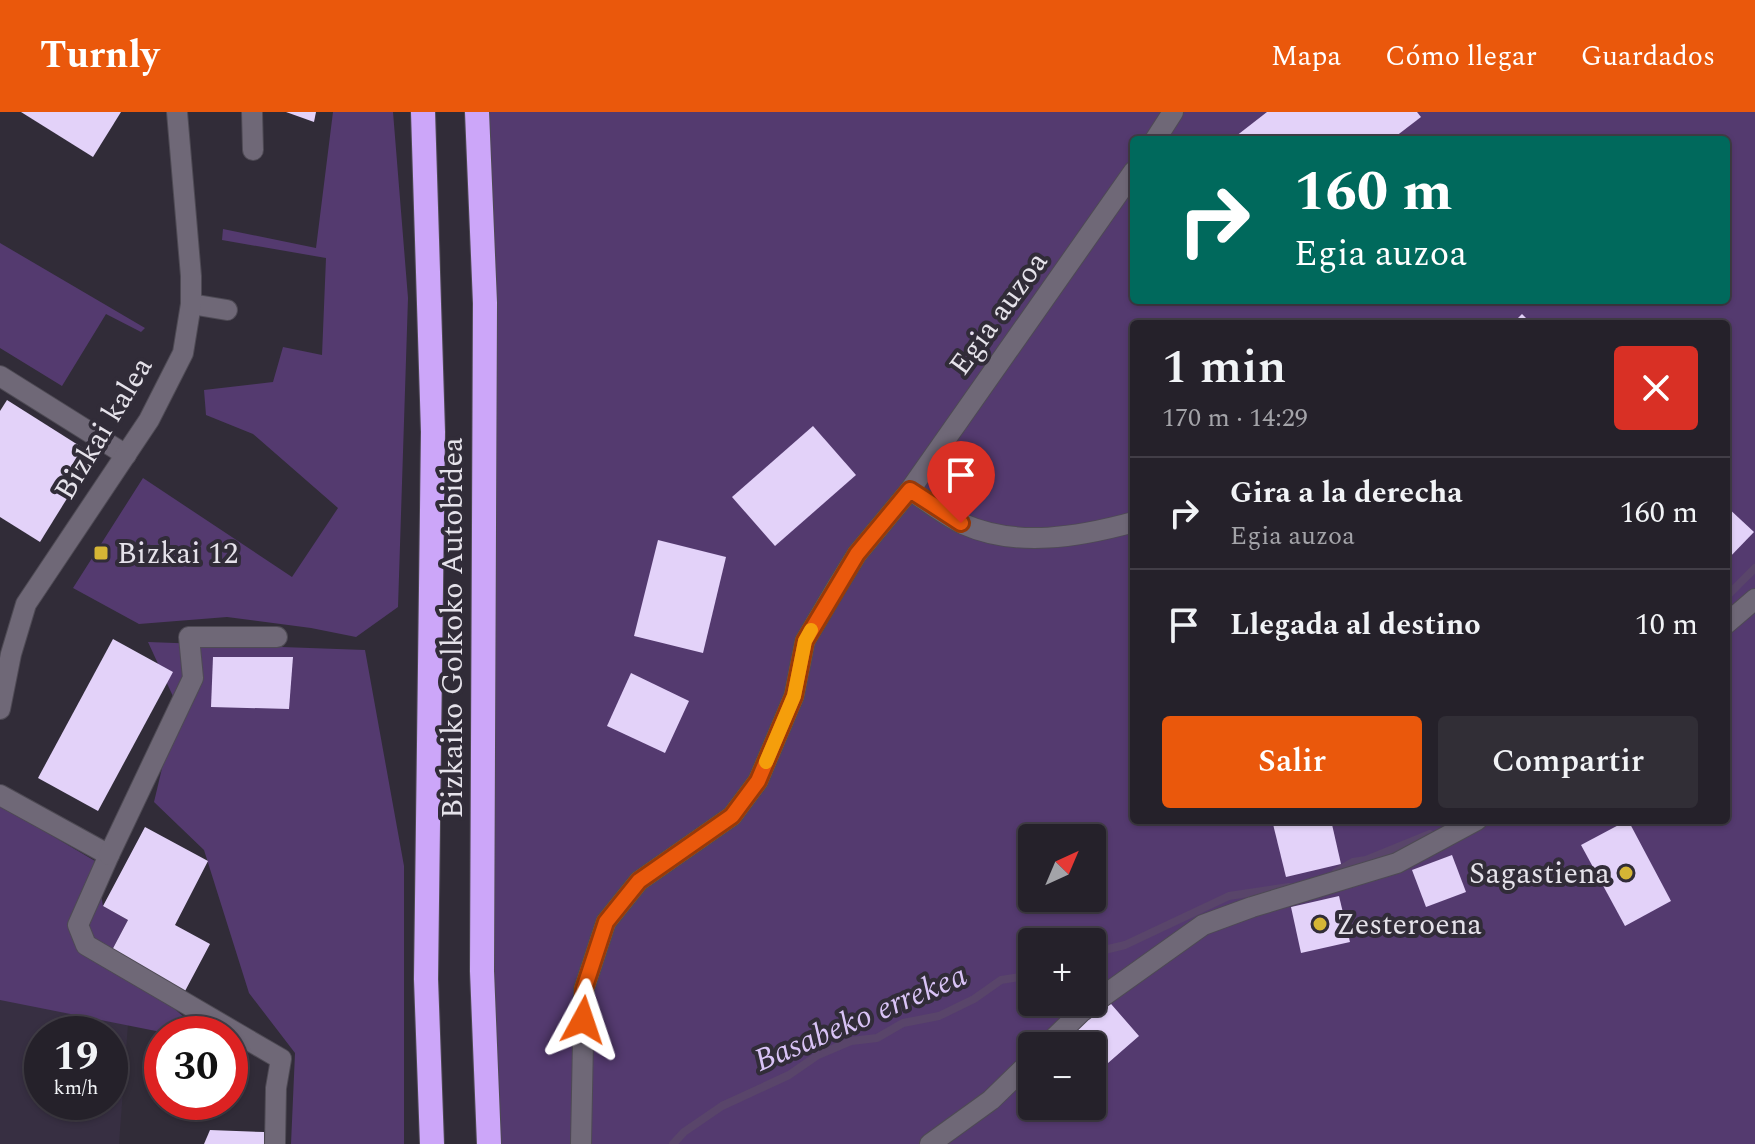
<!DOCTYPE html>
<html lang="es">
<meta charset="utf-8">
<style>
:root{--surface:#25212a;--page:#312e36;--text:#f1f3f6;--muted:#a3a3a8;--line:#423e47;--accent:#ea580c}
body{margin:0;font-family:Spectral,serif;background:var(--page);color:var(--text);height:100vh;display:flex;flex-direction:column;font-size:30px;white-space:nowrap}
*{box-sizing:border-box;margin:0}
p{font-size:26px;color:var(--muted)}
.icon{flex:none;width:44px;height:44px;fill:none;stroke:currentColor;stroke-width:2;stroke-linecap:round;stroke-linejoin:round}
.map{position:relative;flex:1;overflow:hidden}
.drawer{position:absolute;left:1130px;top:208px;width:600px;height:504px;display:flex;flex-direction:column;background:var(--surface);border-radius:8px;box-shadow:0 2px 6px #0004,0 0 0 2px var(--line)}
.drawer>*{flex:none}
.top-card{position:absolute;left:1130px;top:24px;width:600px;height:168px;border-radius:8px;box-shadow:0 2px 6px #0004,0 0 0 2px var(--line);background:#00695c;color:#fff;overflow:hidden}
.needle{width:52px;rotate:44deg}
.fabs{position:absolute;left:1018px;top:712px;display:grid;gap:16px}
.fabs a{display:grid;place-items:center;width:88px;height:88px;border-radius:8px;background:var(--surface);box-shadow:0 2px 6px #0004,0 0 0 2px var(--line);font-size:40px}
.speed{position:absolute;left:24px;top:904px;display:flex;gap:16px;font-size:40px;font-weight:700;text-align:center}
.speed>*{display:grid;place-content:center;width:104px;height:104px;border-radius:50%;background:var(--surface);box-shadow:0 2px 6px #0004,0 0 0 2px var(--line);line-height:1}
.speed small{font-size:20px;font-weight:400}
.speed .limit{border:12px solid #d22;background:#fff;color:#111}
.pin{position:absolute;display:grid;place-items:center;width:68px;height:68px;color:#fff;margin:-82px -34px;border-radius:50% 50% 50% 0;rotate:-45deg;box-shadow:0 0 8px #0007}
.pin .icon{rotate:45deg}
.me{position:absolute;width:88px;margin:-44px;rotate:5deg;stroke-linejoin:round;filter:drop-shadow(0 0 6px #0008)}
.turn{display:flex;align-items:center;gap:28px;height:168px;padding:0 32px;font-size:36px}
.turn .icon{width:104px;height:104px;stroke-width:2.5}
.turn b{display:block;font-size:56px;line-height:68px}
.round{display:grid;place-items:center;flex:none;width:84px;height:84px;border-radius:8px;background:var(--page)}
.summary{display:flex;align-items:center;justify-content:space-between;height:136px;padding:0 32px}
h1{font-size:48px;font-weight:600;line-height:60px}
.cta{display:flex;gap:16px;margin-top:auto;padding:16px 32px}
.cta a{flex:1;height:92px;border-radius:8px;background:var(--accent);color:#fff;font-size:32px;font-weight:600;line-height:92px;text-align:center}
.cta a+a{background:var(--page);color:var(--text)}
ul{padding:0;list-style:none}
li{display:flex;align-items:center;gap:24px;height:112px;padding:0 32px;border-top:2px solid var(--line)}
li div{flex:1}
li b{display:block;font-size:30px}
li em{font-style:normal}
header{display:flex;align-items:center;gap:48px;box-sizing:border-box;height:112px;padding:0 40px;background:var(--accent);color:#fff}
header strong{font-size:38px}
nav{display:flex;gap:44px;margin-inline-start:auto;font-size:28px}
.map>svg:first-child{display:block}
</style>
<header>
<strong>Turnly</strong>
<nav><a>Mapa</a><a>Cómo llegar</a><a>Guardados</a></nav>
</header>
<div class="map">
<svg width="1755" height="1032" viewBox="0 0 1755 1032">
<rect width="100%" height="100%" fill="#312c38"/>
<!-- built -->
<path fill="#372f42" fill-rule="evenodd" d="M0,886L129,899L119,1032H0ZM42,922H110V990H42Z"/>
<!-- green -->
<g fill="#543a6f" fill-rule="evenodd">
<path d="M333,0H393L408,186L398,495L356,525L311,516L227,505L139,512L73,476L143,366L292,465L338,396L253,322L206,303L204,278L273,270L283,235L322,243L326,146L222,128L223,117L316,136Z"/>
<path d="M475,0H1755V1032H491ZM1134,28H1726V188H1134ZM1134,212H1726V708H1134ZM1032,726H1092V786H1032ZM1032,830H1092V890H1032ZM1032,934H1092V994H1032Z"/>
<path d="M0,131L145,216L141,220L106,202L62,274L0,236Z"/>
<path d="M148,530L365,538L404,754V1032H291L295,941L249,881L204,738L154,690L177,593Z"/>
<path d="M0,693L95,749L103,794L128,808L110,842L204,922H171L0,888Z"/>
</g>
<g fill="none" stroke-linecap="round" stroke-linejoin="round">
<!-- stream -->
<g stroke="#59456a" stroke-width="8">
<path d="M1726,485L1755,456"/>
<path d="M1336,760L1353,750L1366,748L1430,722"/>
<path d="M1092,841L1125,833L1229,784L1289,775"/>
<path d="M673,1032L684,1020L722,994L789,963L818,943L851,929L877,926L903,911L939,904L974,887L1001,868L1032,863"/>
</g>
</g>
<!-- building -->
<g fill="#e3d2f9">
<path d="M21,0H121L93,45Z"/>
<path d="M286,0H316L314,10Z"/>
<path d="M1267,0H1417L1421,5L1391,28H1231Z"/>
<path d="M1522,202L1532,212H1512Z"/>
<path d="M7,288L94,343L40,430L0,405V299Z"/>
<path d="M813,314L856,363L775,434L732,385Z"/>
<path d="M1726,394L1754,420L1726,449Z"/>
<path d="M658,428L726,445L703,541L634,524Z"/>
<path d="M113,527L173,560L98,699L38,666Z"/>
<path d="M213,545H293L289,597L211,595Z"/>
<path d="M631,561L689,589L665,641L607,614Z"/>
<path d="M1272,708H1331L1341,752L1286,765Z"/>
<path d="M1628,708L1671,789L1625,814L1581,733Z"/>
<path d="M145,715L208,749L175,813L210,832L184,881L110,842L128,808L103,794Z"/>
<path d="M1452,743L1466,780L1426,795L1412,758Z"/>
<path d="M1339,784L1350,830L1301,841L1291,795Z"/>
<path d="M1105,885L1139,924L1092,965V934H1067L1060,926Z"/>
<path d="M210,1018L264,1020V1032H204Z"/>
</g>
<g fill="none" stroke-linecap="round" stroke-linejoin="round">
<defs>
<g id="minor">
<path d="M252,0L253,38"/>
<path d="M1155,28L1173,0"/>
<path d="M191,192L227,198"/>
<path d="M0,264L126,343"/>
<path d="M910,378C927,389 944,403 963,412C1017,436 1079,425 1134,410"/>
<path d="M1726,512L1755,487"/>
<path d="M0,597L11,542L26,492L149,308L183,241L191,192V164L177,0"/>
<path d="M0,683L109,743L78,813L86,833L281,947L276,976L275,1032"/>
<path d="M109,743L193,566L189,525H277"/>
<path d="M1046,934L1081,900L1203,813L1252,795L1397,751L1477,708"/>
<path d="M581,1032L584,877L606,810L639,769L732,704L758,669L794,584L805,529L835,478L857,442L910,378L1134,59"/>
<path d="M930,1032L991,988L1032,948"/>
</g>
<g id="highway">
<path d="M423,0L433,320L426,867L432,1032"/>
<path d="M477,0L485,191L482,859L489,1032"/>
</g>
</defs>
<!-- minor casing -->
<use href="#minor" stroke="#4e4a54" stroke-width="22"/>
<!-- highway casing -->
<use href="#highway" stroke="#4e4a54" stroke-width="26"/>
<!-- minor -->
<use href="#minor" stroke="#6f6877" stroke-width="20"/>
<!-- highway -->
<use href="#highway" stroke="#cca6f9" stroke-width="24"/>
</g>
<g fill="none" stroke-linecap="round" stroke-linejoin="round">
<defs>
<path id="route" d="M583,908L584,877L606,810L639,769L732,704L758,669L794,584L805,529L857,442L910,378L961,411"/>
</defs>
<!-- route casing -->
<use href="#route" stroke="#983908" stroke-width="20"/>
<!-- route -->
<use href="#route" stroke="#ea580c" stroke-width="14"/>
<!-- slow -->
<path stroke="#f59e0b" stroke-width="14" d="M766,650L794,584L805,529L811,518"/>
</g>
<!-- markers -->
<g fill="#d5b535" stroke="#312c38" stroke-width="3">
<rect x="93" y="433" width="16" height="16" rx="4"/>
<circle cx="1626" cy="761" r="8"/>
<circle cx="1320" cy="812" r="8"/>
</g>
<g text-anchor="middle" stroke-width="8" stroke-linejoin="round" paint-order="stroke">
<!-- street labels -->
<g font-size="30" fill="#e5e2ea" stroke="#312c38">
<text transform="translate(998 201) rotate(-54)" y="10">Egia auzoa</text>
<text transform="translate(103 316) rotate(-59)" y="10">Bizkai kalea</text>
<text transform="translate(452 516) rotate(-90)" y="10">Bizkaiko Golkoko Autobidea</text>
</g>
<!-- poi labels -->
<g font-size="30" fill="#e5e2ea" stroke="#312c38" text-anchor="start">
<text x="117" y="451">Bizkai 12</text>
<text x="1610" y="771" text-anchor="end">Sagastiena</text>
<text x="1336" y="822">Zesteroena</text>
</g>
<!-- water labels -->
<g font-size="32" font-style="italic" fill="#d9c3f6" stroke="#312c38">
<text transform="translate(860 905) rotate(-23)" y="11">Basabeko errekea</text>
</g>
</g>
</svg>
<div class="fabs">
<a><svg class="needle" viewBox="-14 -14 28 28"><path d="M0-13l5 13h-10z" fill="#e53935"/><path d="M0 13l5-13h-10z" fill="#a3a3a8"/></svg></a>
<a>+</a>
<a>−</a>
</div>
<div class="speed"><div>19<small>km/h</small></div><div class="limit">30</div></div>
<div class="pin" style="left:961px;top:411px;background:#d93025"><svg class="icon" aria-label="arrive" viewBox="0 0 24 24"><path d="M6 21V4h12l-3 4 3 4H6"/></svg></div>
<svg class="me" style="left:583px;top:908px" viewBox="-20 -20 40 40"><path d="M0-17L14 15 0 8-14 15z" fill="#ea580c" stroke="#fff" stroke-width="4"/></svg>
<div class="top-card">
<div class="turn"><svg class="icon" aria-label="right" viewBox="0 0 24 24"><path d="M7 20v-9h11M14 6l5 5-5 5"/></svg><div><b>160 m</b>Egia auzoa</div></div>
</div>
<section class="drawer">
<div class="summary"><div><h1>1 min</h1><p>170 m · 14:29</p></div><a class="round" style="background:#d93025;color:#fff"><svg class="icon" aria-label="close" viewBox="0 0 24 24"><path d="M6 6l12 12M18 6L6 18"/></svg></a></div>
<ul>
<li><svg class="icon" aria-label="right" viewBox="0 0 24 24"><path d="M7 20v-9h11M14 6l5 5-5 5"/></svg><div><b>Gira a la derecha</b><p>Egia auzoa</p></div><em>160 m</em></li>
<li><svg class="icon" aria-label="arrive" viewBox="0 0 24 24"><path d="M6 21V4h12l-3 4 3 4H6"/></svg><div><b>Llegada al destino</b></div><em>10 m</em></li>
</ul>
<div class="cta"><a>Salir</a><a>Compartir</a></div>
</section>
</div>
